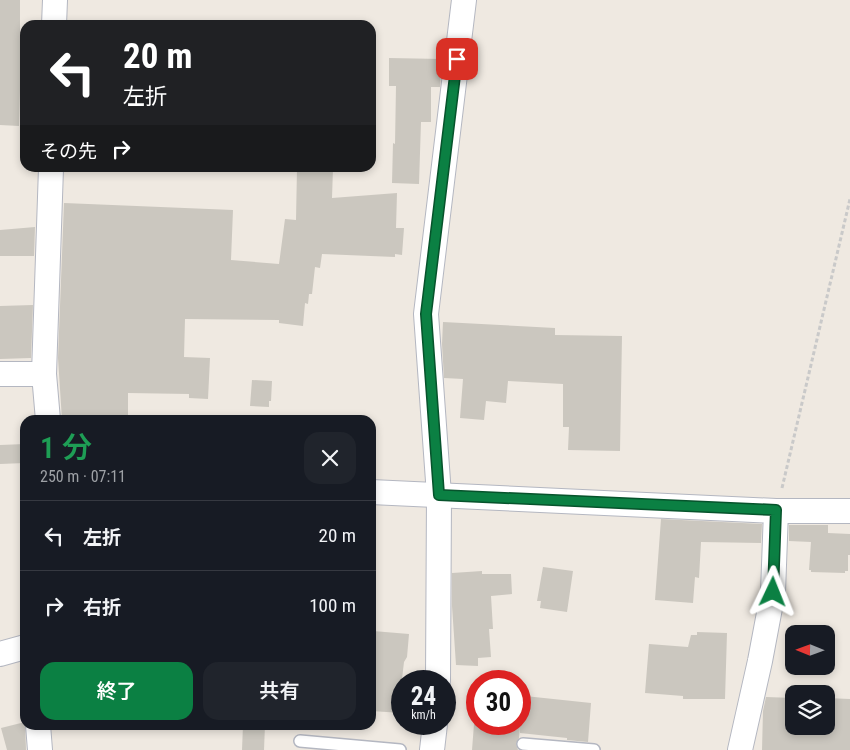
<!DOCTYPE html>
<html lang="ja">
<meta charset="utf-8">
<style>
:root{--surface:#171b24;--page:#20242c;--text:#f1f3f6;--muted:#9ea1a6;--line:#363941;--accent:#0b8043}
body{margin:0;font-family:"Roboto Condensed","Noto Sans JP",sans-serif;background:var(--page);color:var(--text);height:100vh;display:flex;flex-direction:column;font-size:19px;white-space:nowrap}
*{box-sizing:border-box;margin:0}
p{font-size:16px;color:var(--muted)}
.icon{flex:none;width:28px;height:28px;fill:none;stroke:currentColor;stroke-width:2;stroke-linecap:round;stroke-linejoin:round}
.map{position:relative;flex:1;overflow:hidden}
.details{position:absolute;left:20px;top:415px;width:356px;height:315px;display:flex;flex-direction:column;background:var(--surface);border-radius:15px;box-shadow:0 2px 8px #0003}
.details>*{flex:none}
.hud{position:absolute;left:20px;top:20px;width:356px;height:152px;border-radius:15px;box-shadow:0 2px 8px #0003;background:#202124;color:#fff;overflow:hidden}
.needle{width:32px;rotate:271deg}
.buttons{position:absolute;left:785px;top:625px;display:grid;gap:10px}
.buttons a{display:grid;place-items:center;width:50px;height:50px;border-radius:10px;background:var(--surface);box-shadow:0 2px 8px #0003;font-size:25px}
.speed{position:absolute;left:391px;top:670px;display:flex;gap:10px;font-size:25px;font-weight:700;text-align:center}
.speed>*{display:grid;place-content:center;width:65px;height:65px;border-radius:50%;background:var(--surface);box-shadow:0 2px 8px #0003;line-height:1}
.speed small{font-size:12px;font-weight:400}
.speed .limit{border:8px solid #d22;background:#fff;color:#111}
.pin{position:absolute;display:grid;place-items:center;width:42px;height:42px;color:#fff;margin:-21px;border-radius:10px;box-shadow:0 2px 8px #0006}
.me{position:absolute;width:55px;margin:-28px;rotate:2deg;stroke-linejoin:round;filter:drop-shadow(0 0 4px #0008)}
.turn{display:flex;align-items:center;gap:18px;height:105px;padding:0 20px;font-size:22px}
.turn .icon{width:65px;height:65px;stroke-width:2.5}
.turn b{display:block;font-size:35px;line-height:42px}
.then{display:flex;align-items:center;height:48px;padding:0 20px;background:#0003;gap:10px;font-size:19px}
.round{display:grid;place-items:center;flex:none;width:52px;height:52px;border-radius:15px;background:var(--page)}
.overview{display:flex;align-items:center;justify-content:space-between;height:85px;padding:0 20px}
h1{font-size:30px;font-weight:600;line-height:38px;color:#1e9e55}
.button{display:flex;gap:10px;margin-top:auto;padding:10px 20px}
.button a{flex:1;height:58px;border-radius:15px;background:var(--accent);color:#fff;font-size:20px;font-weight:600;line-height:58px;text-align:center}
.button a+a{background:var(--page);color:var(--text)}
ul{padding:0;list-style:none}
li{display:flex;align-items:center;gap:15px;height:70px;padding:0 20px;border-top:1px solid var(--line)}
li div{flex:1}
li b{display:block;font-size:19px}
li em{font-style:normal}
.map>svg:first-child{display:block}
</style>
<div class="map">
<svg width="850" height="750" viewBox="0 0 850 750">
<rect width="100%" height="100%" fill="#efe9e1"/>
<!-- building -->
<g fill="#cbc7bf">
<path d="M0,0H20V32H25V55H21L19,126L0,125Z"/>
<path d="M389,58L442,59L440,87H431V122H421L419,184L392,183L393,143L395,144L396,86H389Z"/>
<path d="M297,168H333L332,198L397,193L396,228H404L402,255L395,254V257L322,254L320,268L315,267L312,294H309L308,304L305,303L303,326L279,323V320L185,319L184,357L210,358L208,399L189,398V394L128,393V416L105,415L104,420H62L58,358L64,203L233,210L231,260L279,264L285,219L296,220Z"/>
<path d="M35,227L34,256H0V230Z"/>
<path d="M33,305L31,358L0,359V306Z"/>
<path d="M443,322L555,328V335L622,336L620,451L568,450L569,427H563V384L508,381L506,403L486,401L484,420L460,418L463,379L444,378L442,344Z"/>
<path d="M252,380L272,381L271,401H269V407L250,406Z"/>
<path d="M25,444V463L0,464V445Z"/>
<path d="M661,519L762,524L761,543L701,542L699,578L695,577L693,603L655,600Z"/>
<path d="M789,525H828V533L850,534V555H848V571H845V573L811,572V570H809L811,542L789,541Z"/>
<path d="M543,567L573,571L567,612L540,608L541,601H537Z"/>
<path d="M482,571V574H511L512,594L491,596L493,629H489L491,657L478,658V666L456,665L452,606V573Z"/>
<path d="M373,631L409,634L407,657L404,662L402,679V713L371,711Z"/>
<path d="M697,632L727,633L725,699H683V696L645,693L649,644L688,647L691,635H697Z"/>
<path d="M525,696L591,703L588,742L567,740V738L520,733V727L519,738L516,744L518,750H472L474,724H520V716H523Z"/>
<path d="M766,697L794,698V726H826V698L850,699V750H762L763,711Z"/>
<path d="M25,722L26,750H7L1,728Z"/>
<path d="M243,725H265L264,750H242Z"/>
</g>
<g fill="none" stroke-linecap="round" stroke-linejoin="round">
<defs>
<g id="lane">
<path d="M300,741L400,750"/>
<path d="M523,744L594,750"/>
</g>
<g id="street">
<path d="M54,25L55,0"/>
<path d="M0,374H44"/>
<path d="M48,420L44,374L51,168"/>
<path d="M371,492L776,511"/>
<path d="M0,654L25,647"/>
<path d="M438,681L439,495L426,314L464,0"/>
<path d="M38,725L40,750"/>
<path d="M432,750L435,724"/>
<path d="M740,750L760,661L773,592L776,511H850"/>
</g>
</defs>
<!-- lane casing -->
<use href="#lane" stroke="#b4b7c1" stroke-width="14"/>
<!-- street casing -->
<use href="#street" stroke="#b4b7c1" stroke-width="26"/>
<!-- path -->
<path stroke="#c9c9c9" stroke-width="3" stroke-dasharray="4 2.5" stroke-linecap="butt" d="M782,488L850,199"/>
<!-- lane -->
<use href="#lane" stroke="#fff" stroke-width="11"/>
<!-- street -->
<use href="#street" stroke="#fff" stroke-width="24"/>
</g>
<g fill="none" stroke-linecap="round" stroke-linejoin="round">
<defs>
<path id="route" d="M457,59L426,314L439,495L776,510L773,592"/>
</defs>
<!-- route casing -->
<use href="#route" stroke="#07532c" stroke-width="12"/>
<!-- route -->
<use href="#route" stroke="#0b8043" stroke-width="9"/>
</g>
</svg>
<div class="buttons">
<a><svg class="needle" viewBox="-14 -14 28 28"><path d="M0-13l5 13h-10z" fill="#e53935"/><path d="M0 13l5-13h-10z" fill="#9ea1a6"/></svg></a>
<a><svg class="icon" aria-label="layers" viewBox="0 0 24 24"><path d="M12 4l9 5-9 5-9-5zM3 14l9 5 9-5"/></svg></a>
</div>
<div class="speed"><div>24<small>km/h</small></div><div class="limit">30</div></div>
<div class="pin" style="left:457px;top:59px;background:#d93025"><svg class="icon" aria-label="arrive" viewBox="0 0 24 24"><path d="M6 21V4h12l-3 4 3 4H6"/></svg></div>
<svg class="me" style="left:773px;top:592px" viewBox="-20 -20 40 40"><path d="M0-17L14 15 0 8-14 15z" fill="#0b8043" stroke="#fff" stroke-width="4"/></svg>
<div class="hud">
<div class="turn"><svg class="icon" aria-label="left" viewBox="0 0 24 24"><path d="M17 20v-9H6M10 6l-5 5 5 5"/></svg><div><b>20 m</b>左折</div></div>
<div class="then">その先<svg class="icon" aria-label="right" viewBox="0 0 24 24"><path d="M7 20v-9h11M14 6l5 5-5 5"/></svg></div>
</div>
<section class="details">
<div class="overview"><div><h1>1 分</h1><p>250 m · 07:11</p></div><a class="round"><svg class="icon" aria-label="close" viewBox="0 0 24 24"><path d="M6 6l12 12M18 6L6 18"/></svg></a></div>
<ul>
<li><svg class="icon" aria-label="left" viewBox="0 0 24 24"><path d="M17 20v-9H6M10 6l-5 5 5 5"/></svg><div><b>左折</b></div><em>20 m</em></li>
<li><svg class="icon" aria-label="right" viewBox="0 0 24 24"><path d="M7 20v-9h11M14 6l5 5-5 5"/></svg><div><b>右折</b></div><em>100 m</em></li>
</ul>
<div class="button"><a>終了</a><a>共有</a></div>
</section>
</div>
